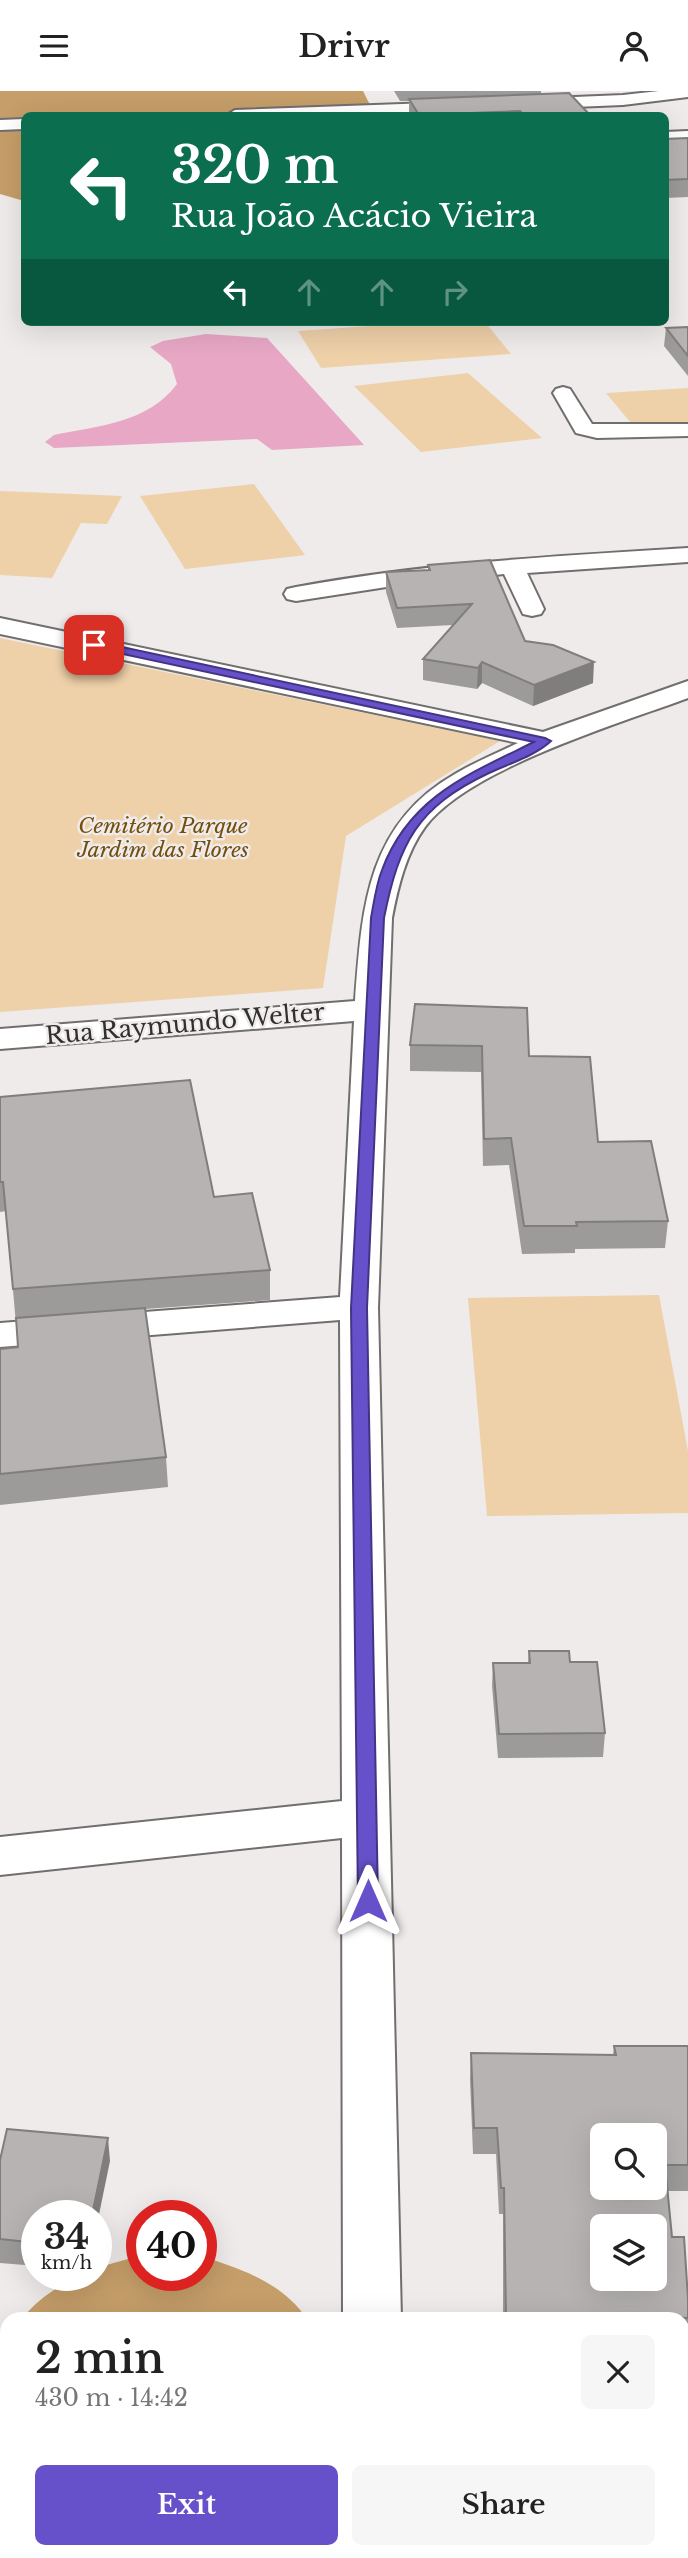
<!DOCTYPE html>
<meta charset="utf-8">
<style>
:root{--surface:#fff;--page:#f6f6f6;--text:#222;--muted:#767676;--accent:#6751ca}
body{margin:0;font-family:"Libre Baskerville",serif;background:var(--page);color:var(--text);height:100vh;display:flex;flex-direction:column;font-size:26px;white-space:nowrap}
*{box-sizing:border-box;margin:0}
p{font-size:23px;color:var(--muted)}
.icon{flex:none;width:38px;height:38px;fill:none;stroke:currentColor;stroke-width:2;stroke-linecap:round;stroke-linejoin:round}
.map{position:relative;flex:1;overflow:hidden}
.sheet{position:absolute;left:0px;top:2221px;width:690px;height:247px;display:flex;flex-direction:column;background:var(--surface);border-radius:21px 21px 0 0;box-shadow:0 7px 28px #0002}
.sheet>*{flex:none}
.top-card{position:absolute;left:21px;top:21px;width:648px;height:214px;border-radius:10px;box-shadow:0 7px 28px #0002;background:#0b6e4f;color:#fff;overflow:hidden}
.fabs{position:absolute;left:590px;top:2032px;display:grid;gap:14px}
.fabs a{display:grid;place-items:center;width:77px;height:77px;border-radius:10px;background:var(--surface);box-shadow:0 7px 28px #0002;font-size:35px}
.speed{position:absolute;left:21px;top:2109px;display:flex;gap:14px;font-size:35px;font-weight:700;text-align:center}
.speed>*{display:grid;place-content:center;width:91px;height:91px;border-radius:50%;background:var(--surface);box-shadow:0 7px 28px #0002;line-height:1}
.speed small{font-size:18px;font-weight:400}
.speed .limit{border:10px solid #d22;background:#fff;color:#111}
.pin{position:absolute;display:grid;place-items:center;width:60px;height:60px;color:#fff;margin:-30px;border-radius:14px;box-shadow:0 4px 10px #0006}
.me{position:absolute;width:77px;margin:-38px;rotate:0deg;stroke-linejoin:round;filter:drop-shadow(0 0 5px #0008)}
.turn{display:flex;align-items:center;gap:24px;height:147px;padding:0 35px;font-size:32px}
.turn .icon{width:91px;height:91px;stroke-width:2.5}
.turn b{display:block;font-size:49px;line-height:60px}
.lanes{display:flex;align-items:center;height:66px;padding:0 35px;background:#0003;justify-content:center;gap:35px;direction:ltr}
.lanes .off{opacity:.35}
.round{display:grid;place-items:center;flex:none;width:74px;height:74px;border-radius:10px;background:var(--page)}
.overview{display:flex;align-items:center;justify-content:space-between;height:119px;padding:0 35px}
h1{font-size:42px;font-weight:600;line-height:52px}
.button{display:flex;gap:14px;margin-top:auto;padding:14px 35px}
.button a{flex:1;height:80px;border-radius:10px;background:var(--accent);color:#fff;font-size:28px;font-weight:600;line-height:80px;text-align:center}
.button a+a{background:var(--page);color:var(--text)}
header{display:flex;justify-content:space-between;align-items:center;height:91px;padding:0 35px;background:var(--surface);font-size:32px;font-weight:600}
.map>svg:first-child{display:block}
</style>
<header><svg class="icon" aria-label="menu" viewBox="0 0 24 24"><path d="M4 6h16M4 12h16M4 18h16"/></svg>Drivr<svg class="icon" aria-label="person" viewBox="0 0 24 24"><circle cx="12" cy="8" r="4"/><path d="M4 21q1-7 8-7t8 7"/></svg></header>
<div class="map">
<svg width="688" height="2467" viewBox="0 0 688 2467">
<rect width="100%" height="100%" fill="#efebea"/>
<!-- green -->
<g fill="#eed0a9">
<path d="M427,231H485L511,263L321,277L298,240Z"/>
<path d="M468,282L542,347L421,361L354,295Z"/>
<path d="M688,297V334L635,337L606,302Z"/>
<path d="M254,393L305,464L185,478L140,405Z"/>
<path d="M0,400L122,405L107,433L81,432L52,487L0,484Z"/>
<path d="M0,547L500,650L346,745L323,897L0,921Z"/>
<path d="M659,1204L688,1360V1422L487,1425L468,1207Z"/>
</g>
<!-- forest -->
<g fill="#c59e69">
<path d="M0,0H363L371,16L300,24H24V110L0,103Z"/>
<path d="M142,2164V2184H201V2165C241,2178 282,2191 307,2228H22C38,2207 70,2184 96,2184V2177Z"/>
<path d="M7,2246V2447L0,2438V2255Z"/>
<path d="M17,2461H280L273,2467H22Z"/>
</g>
<!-- water -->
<path fill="#e7a7c5" d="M206,243L267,247L364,354L272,359L257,348L54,357L45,351L54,344C98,335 148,332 177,293L171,273L150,256L163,250Z"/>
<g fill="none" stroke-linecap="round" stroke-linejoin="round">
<defs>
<g id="minor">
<path d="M659,0H688V6L623,14L526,18L518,13L526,8L623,4Z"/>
<path d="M459,11L467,16L464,19L351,24H227L235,19Z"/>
<path d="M24,28V38L0,39V29Z"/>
<path d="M688,40V50L665,51V41Z"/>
<path d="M563,296L570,298L592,333H688V345L597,347L576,342L553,302L556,298Z"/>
<path d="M688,457V471L527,482L544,518L541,523L532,525L523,523L504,483L393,495L296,510L287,508L284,503L287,498L296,496C426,472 556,465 688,457Z"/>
<path d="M0,527L543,641L688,590V607C618,633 468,678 425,736C406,762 398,796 392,827L378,1217L401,2228H343L342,1747L0,1784V1746L342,1710L340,1229L0,1256V1232L340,1206L354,930L0,958V938L355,910C362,818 366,734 455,683C475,671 497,662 518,652L0,543Z"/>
<rect x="343" y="2460" width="62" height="7"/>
</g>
</defs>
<!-- minor casing -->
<use href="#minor" stroke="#716e6d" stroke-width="4"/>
<!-- minor -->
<use href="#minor" fill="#fff" fill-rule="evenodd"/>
</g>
<!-- wall -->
<g fill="#9d9a9a">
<path d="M394,0H541V3L590,24H409V10H400Z"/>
<path d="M688,47V106L665,107V48Z"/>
<path d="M688,236V285L664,255L666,237Z"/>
<path d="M428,474L525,550L593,592L533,615L482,592L477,598L423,589V568L453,534L397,537L386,501V481L428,479Z"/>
<path d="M415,913L529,965L598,1051L668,1130L665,1157L575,1158V1162L522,1163L509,1074L483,1075L481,981L410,980V954Z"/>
<path d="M0,1006L214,1106L270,1179V1209L145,1218L166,1366L168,1396L0,1414V1258L18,1256L6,1120L0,1121Z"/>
<path d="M529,1560L570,1571L605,1642L603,1666L498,1667L492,1595L493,1572H528Z"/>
<path d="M614,1955H688V2100H668L672,2146L688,2208V2236L686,2253H682V2228H503V2123H499L496,2063H473L470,1988L471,1962L613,1964Z"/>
<path d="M0,2069L110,2070L37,2124V2175L0,2172Z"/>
</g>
<!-- shaded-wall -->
<g fill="#807d7d">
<path d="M482,571V592L477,598L478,577Z"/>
<path d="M594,571L593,592L533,615L534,594Z"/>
<path d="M108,2047L110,2070L96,2138V2124H92Z"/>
</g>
<!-- building -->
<g fill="#b7b3b3" stroke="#807d7d" stroke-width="2" fill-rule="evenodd">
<path d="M569,2L590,24H524L520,20L419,24L409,8Z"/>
<path d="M688,47V88L665,89V48Z"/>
<path d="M688,236V265L666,237Z"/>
<path d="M490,469L525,550L553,554L594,571L534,594L482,571L478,577L423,568L472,513L397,517L386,481L430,479L428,474Z"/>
<path d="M415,913L527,917L529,965L590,966L598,1051L651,1050L668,1130L576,1131L577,1135H524L511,1047L484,1048L482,955L410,954Z"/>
<path d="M190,989L214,1106L252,1102L270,1179L13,1198L3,1091H0V1006Z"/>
<path d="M145,1217L166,1366L0,1383V1258L18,1256L16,1227Z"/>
<path d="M529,1560H569L570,1571H597L605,1642L499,1643L493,1572H530Z"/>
<path d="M614,1955H688V2074H665L672,2146H684L688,2208V2227L647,2225V2228H506L504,2097H501L497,2037H474L471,1962L616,1964ZM602,2044H654V2096H602ZM602,2135H654V2188H602Z"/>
<path d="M7,2038L108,2047L92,2124H37V2152L0,2148V2069Z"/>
<path d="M682,2301H688V2467H512V2460H682Z"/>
</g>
<!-- route -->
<path fill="#6751ca" stroke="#433583" stroke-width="2" d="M94,550L545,647L551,650C535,665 508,673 489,682C417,716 399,752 384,827L367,1217L378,1810L375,1816L368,1818L361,1816L358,1810L351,1217L371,827C374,811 376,794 382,779C409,706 469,683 534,651L90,556V551Z"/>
<g text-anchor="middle" stroke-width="5" stroke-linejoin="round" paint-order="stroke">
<!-- far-park labels -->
<g font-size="21" font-style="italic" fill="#744e0d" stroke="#efebea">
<text x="163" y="742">Cemitério Parque<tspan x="163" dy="24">Jardim das Flores</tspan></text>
</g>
<!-- street labels -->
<g font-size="24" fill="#31302f" stroke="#efebea">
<text transform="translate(185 933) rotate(-5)" y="8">Rua Raymundo Welter</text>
</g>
</g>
</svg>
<div class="fabs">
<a><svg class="icon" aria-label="search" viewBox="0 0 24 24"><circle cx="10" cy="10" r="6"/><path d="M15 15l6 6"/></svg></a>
<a><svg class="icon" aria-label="layers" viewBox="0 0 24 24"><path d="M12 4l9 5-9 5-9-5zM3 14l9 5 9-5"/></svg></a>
</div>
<div class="speed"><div>34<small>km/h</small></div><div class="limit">40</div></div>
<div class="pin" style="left:94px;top:554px;background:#d93025"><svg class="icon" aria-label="arrive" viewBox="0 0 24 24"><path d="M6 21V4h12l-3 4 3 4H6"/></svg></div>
<svg class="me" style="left:368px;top:1810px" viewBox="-20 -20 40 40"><path d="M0-17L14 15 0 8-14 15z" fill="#6751ca" stroke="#fff" stroke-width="4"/></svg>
<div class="top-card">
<div class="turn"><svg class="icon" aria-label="left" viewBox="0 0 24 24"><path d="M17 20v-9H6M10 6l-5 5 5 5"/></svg><div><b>320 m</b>Rua João Acácio Vieira</div></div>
<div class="lanes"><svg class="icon" aria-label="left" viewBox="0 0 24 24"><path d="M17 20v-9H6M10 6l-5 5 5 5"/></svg><svg class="icon off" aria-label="ahead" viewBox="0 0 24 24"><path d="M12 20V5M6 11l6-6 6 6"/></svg><svg class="icon off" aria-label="ahead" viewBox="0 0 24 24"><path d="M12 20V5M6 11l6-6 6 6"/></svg><svg class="icon off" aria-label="right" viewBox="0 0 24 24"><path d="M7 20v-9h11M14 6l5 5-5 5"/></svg></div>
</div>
<section class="sheet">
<div class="overview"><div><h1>2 min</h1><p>430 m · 14:42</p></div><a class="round"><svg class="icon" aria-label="close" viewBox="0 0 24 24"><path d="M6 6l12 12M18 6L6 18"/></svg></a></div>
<div class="button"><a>Exit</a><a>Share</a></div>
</section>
</div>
